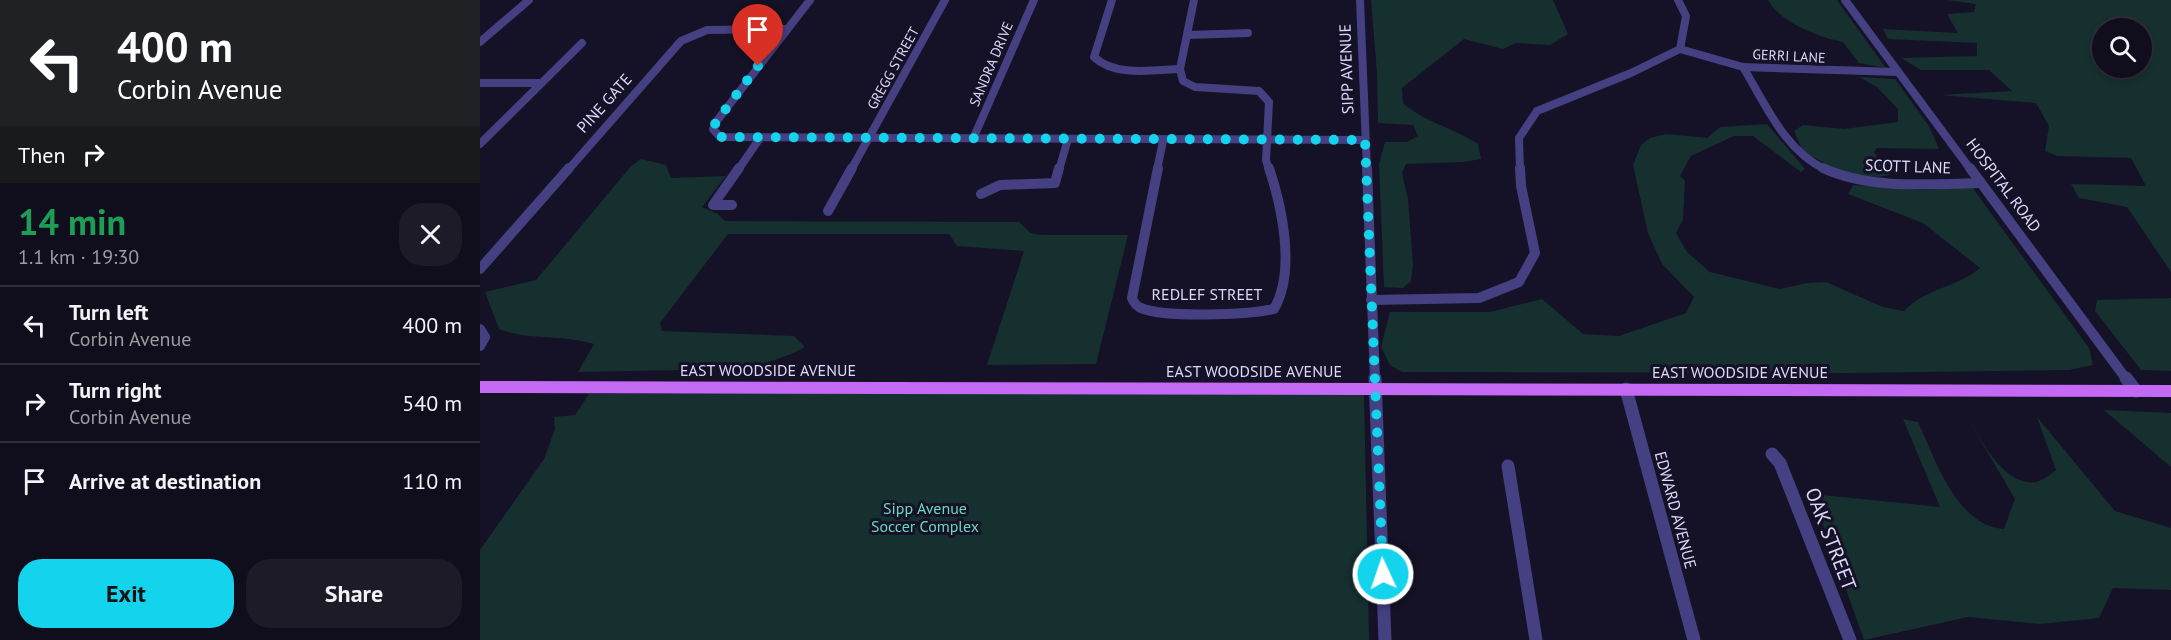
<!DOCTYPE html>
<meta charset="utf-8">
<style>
:root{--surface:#100d1c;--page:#1e1b29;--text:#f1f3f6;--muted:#9c9ca3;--line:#302d3b;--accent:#14d3ed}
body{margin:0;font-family:"PT Sans",sans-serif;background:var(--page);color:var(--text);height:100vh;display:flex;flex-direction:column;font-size:22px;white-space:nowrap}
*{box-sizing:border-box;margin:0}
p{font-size:20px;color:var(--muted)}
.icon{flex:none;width:33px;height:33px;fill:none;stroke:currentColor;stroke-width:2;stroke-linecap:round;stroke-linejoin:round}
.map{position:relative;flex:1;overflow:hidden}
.side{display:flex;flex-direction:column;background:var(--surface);width:480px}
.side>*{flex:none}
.banner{background:#202124;color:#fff;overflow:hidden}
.buttons{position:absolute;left:1612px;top:18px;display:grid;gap:12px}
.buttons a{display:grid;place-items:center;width:60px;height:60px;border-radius:50%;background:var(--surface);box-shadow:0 3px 9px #0003,0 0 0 2px var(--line);font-size:30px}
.pin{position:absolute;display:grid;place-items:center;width:51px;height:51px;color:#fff;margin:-62px -26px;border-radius:50% 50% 50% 0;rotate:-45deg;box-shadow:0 0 6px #0007}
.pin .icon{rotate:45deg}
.me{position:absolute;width:66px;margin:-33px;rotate:357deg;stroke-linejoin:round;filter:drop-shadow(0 0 4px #0008)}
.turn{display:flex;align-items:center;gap:21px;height:126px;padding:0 18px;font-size:27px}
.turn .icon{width:78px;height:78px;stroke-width:2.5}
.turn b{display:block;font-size:42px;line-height:51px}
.then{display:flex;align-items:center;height:57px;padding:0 18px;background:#0003;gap:12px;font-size:22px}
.round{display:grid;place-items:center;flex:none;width:63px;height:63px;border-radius:24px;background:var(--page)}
.head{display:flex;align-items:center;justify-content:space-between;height:102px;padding:0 18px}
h1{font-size:36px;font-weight:600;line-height:45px;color:#1e9e55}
.primary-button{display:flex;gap:12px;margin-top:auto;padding:12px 18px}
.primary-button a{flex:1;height:69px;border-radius:24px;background:var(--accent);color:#111;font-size:24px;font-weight:600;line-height:69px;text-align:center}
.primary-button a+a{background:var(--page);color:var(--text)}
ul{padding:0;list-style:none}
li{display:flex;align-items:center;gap:18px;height:78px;padding:0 18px;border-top:2px solid var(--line)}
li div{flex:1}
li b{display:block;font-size:22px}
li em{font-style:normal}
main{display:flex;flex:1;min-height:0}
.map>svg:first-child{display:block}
</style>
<main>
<section class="side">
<div class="banner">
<div class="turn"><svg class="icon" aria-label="left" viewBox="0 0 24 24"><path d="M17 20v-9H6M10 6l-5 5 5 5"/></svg><div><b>400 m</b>Corbin Avenue</div></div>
<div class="then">Then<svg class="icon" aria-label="right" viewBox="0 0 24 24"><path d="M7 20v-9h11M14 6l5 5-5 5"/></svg></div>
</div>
<div class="head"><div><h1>14 min</h1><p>1.1 km · 19:30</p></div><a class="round"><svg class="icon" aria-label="close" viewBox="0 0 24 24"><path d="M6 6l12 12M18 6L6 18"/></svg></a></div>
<ul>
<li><svg class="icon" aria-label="left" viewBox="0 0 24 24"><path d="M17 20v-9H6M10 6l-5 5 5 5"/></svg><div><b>Turn left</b><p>Corbin Avenue</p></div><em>400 m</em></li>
<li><svg class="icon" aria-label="right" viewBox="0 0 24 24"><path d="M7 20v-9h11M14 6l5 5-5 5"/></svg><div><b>Turn right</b><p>Corbin Avenue</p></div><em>540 m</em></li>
<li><svg class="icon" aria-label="arrive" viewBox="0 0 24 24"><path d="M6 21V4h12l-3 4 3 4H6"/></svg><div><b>Arrive at destination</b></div><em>110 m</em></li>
</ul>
<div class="primary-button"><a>Exit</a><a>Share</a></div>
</section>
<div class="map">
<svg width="1691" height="640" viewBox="0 0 1691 640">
<rect width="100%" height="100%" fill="#151126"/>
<!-- green -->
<g fill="#15302f" fill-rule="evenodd">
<path d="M891,0H1073L1088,34L1070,45L1036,43L1023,49L984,39L922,88L923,103C944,122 974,128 998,144L1001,159L983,162L926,164L922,173L928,199L933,265L931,281L923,288L904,287L899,164L905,142H927L938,136L933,125L898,123L897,73Z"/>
<path d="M1288,0H1357L1406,68L1379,63L1363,42C1340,38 1299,22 1288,0Z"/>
<path d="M1467,0H1691V272L1647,207L1599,198L1591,184L1666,186L1651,158L1577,156L1565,151L1569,126L1556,103L1460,95L1532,91L1509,70H1441L1421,58L1497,56V43L1408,39L1403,29L1478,33L1467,14L1494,12L1496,4ZM1662,28V68H1623V28Z"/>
<path d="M1379,77L1415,79L1449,126L1459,149L1397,148L1394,152L1410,175C1377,182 1350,167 1323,151L1314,131L1323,125L1364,129L1418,122V109L1397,87Z"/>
<path d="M1287,124L1325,169L1321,172L1273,136H1254L1211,156L1200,176L1205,181L1203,220L1196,233L1207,252L1230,272L1300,289L1327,283L1346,282L1403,307L1424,311C1447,287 1477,288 1500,268L1443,223L1368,194L1373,185L1445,190L1492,187L1609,348L1613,365L1589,370L1368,373L922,372L910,365L901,347L910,312H1010L1062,299L1103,334L1139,336L1206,313L1214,297L1182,264L1168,233L1153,165L1161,145L1170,138L1186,134L1227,138L1240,127Z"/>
<path d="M161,159L186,165L191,178L246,176L222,207L238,214L245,221L539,222L551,233L562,235H648L616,364L507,365L544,251L477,246L469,234H248L180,323L182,331L314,336L325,347C302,360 280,364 255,369L98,372L114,344C82,334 50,341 19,329L5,292L56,280L151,166Z"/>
<path d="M1691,298V371L1661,370L1615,311L1617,300Z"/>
<path d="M109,394H884L889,640H0V550L64,459L75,429L74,417L95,415Z"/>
<path d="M1624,410L1691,413V467Z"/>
<path d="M1485,414C1500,437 1523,487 1556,482C1562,481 1571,474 1576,470L1557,417L1635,511L1691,528V590L1633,588L1619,618L1559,624L1488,617L1384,640L1332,494L1460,507L1423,419L1438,422C1455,458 1476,526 1524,529L1535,499Z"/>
</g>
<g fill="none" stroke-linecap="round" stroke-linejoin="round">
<!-- minor-far2 -->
<g stroke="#444081" stroke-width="8">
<path d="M330,0L236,122L233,129L240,137L885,140"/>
<path d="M632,0L614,57C635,77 673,70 700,69"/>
<path d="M714,0L700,69L703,81L715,87L779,91L789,102L786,160L789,170"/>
<path d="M880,0L887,170"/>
<path d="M1365,0L1491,170"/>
<path d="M708,35L768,33"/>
<path d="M0,42L49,0"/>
<path d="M1200,49L1263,67L1418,72"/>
<path d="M1263,67C1286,105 1304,150 1346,170"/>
<path d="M0,83H60"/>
<path d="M493,139L554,0"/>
<path d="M0,144L102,43"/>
<path d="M88,170L201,41L227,30L307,29"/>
<path d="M258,170L280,138"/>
<path d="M371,170L465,0"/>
<path d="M579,170L588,139"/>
<path d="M677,170L683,141"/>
<path d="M1040,170L1039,138L1057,111L1151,73L1200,49L1206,16L1198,0"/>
</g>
<!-- minor-far1 -->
<g stroke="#444081" stroke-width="10">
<path d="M678,168L652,298C654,303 656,306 661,308C685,318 768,315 794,309C816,271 802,207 789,168"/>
<path d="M887,168L895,380"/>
<path d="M1343,168C1390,190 1450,184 1501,183"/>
<path d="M1490,168L1647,380"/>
<path d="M501,194L520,185L575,183L579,168"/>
<path d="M252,205H233L259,168"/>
<path d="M348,211L372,168"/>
<path d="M0,269L89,168"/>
<path d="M891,300L999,298L1039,282L1055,253L1041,186L1040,168"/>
<path d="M0,329L5,337L0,346"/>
</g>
<!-- minor -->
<g stroke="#444081" stroke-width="13">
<path d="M895,378L905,640"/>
<path d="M1646,378L1656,391"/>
<path d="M1146,389L1214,640"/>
<path d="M1292,454L1300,463L1370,640"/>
<path d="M1028,466L1056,640"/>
</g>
<!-- major -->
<path fill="#c369f4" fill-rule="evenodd" d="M0,381L1691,385V397L0,393Z"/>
</g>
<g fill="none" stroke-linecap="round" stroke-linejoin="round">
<!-- route -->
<path stroke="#14d3ed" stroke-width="10" stroke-dasharray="0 18" d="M278,66L236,122L233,129L240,137L885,140L903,574"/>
</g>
<g text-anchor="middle" stroke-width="6" stroke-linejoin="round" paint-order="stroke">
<!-- far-street labels -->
<g font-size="14" fill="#ded9fc" stroke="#151126">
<text transform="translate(1309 56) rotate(3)" y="5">GERRI LANE</text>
<text transform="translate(511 64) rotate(-67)" y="5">SANDRA DRIVE</text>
<text transform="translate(413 68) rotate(-61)" y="5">GREGG STREET</text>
</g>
<!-- street labels -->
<g font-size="16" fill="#ded9fc" stroke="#151126">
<text transform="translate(866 69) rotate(-92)" y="6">SIPP AVENUE</text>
<text transform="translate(124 103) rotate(-48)" y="6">PINE GATE</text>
<text transform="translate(1428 166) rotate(2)" y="6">SCOTT LANE</text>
<text transform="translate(1524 185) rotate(53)" y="6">HOSPITAL ROAD</text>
<text x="727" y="300">REDLEF STREET</text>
<text x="288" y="376">EAST WOODSIDE AVENUE</text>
<text x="774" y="377">EAST WOODSIDE AVENUE</text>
<text x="1260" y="378">EAST WOODSIDE AVENUE</text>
<text transform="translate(1196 510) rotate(75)" y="6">EDWARD AVENUE</text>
</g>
<!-- park labels -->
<g font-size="16" fill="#6ad8bf" stroke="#151126">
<text x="445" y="514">Sipp Avenue<tspan x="445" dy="18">Soccer Complex</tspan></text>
</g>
<!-- near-street labels -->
<g font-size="20" fill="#ded9fc" stroke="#151126">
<text transform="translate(1351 539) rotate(69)" y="7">OAK STREET</text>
</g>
</g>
</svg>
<div class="buttons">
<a><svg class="icon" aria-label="search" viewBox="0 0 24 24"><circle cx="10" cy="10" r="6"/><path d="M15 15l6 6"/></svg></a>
</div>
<div class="pin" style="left:278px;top:66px;background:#d93025"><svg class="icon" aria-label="arrive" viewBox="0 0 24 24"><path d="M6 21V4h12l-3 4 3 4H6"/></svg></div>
<svg class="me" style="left:903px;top:574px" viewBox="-20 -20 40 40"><circle r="17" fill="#14d3ed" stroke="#fff" stroke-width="3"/><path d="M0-11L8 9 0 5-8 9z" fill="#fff"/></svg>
</div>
</main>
